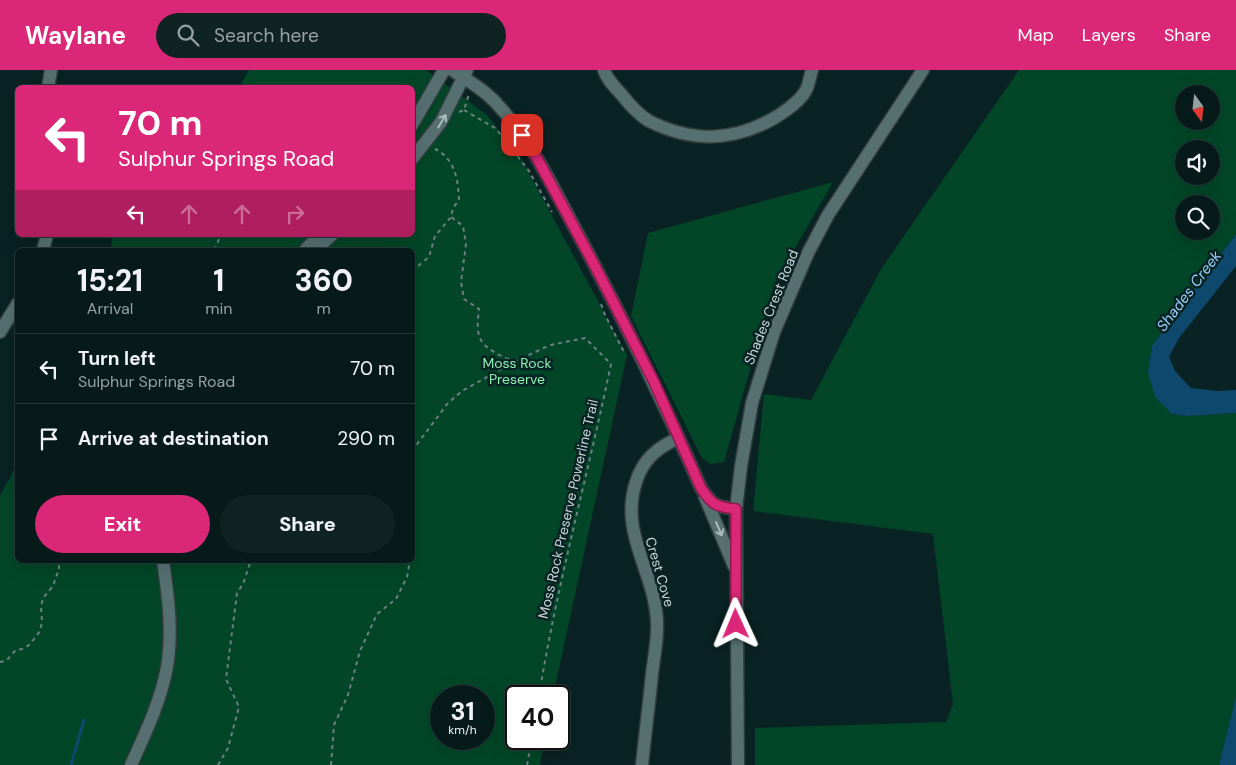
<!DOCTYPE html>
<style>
:root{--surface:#071a1a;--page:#102323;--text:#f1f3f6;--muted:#98a1a2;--line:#283839;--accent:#db2777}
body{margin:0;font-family:"DM Sans",sans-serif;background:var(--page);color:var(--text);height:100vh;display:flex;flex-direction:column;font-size:19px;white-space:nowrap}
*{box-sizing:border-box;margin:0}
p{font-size:16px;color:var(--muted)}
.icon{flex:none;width:28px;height:28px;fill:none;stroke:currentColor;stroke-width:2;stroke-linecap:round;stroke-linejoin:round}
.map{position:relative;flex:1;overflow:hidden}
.panel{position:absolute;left:15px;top:178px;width:400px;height:315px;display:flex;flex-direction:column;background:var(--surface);border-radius:8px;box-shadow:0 5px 20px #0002,0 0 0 1px var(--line)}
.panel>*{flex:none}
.banner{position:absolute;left:15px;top:15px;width:400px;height:152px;border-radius:8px;box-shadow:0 5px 20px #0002,0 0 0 1px var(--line);background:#db2777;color:#fff;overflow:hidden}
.needle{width:32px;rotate:165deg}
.controls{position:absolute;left:1175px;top:15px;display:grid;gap:10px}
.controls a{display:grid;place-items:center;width:45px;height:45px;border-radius:50%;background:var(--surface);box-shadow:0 5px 20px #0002,0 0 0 1px var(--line);font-size:25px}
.speed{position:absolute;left:430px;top:615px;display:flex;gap:10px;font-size:25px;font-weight:700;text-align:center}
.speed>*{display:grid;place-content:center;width:65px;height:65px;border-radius:50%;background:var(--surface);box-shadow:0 5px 20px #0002,0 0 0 1px var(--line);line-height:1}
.speed small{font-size:12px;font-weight:400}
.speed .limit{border:2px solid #111;border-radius:8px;background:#fff;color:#111}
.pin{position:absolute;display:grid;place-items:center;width:42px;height:42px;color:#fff;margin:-21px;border-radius:10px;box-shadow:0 2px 8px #0006}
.me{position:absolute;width:55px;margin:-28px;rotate:359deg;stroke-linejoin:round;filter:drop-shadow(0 0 4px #0008)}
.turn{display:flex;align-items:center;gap:18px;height:105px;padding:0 20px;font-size:22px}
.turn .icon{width:65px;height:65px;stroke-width:2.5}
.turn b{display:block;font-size:35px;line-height:42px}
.lanes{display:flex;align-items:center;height:48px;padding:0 20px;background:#0003;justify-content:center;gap:25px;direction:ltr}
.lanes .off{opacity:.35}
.eta{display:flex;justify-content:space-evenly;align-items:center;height:85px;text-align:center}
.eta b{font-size:30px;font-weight:800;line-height:35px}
.action{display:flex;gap:10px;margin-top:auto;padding:10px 20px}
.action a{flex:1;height:58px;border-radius:30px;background:var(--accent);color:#fff;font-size:20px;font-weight:800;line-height:58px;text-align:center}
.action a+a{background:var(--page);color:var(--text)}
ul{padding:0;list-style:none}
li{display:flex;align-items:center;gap:15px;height:70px;padding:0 20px;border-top:1px solid var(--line)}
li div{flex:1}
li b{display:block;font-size:19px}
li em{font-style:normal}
header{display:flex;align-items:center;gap:30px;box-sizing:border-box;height:70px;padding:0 25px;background:var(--accent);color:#fff}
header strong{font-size:24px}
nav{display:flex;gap:28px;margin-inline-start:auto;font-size:18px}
.search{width:350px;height:45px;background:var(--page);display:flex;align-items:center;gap:12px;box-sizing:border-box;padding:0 18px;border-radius:28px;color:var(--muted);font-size:19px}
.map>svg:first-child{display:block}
</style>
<header>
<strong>Waylane</strong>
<div class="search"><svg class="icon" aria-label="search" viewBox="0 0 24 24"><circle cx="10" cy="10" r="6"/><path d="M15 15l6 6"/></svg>Search here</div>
<nav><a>Map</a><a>Layers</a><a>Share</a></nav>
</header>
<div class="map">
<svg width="1236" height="695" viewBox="0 0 1236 695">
<rect width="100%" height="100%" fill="#092223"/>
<!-- green -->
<g fill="#024627" fill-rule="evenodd">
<path d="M249,0H426L487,45L522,90L627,285L553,626H516V669H545L540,695H0V426L17,394L18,490H412V180H111L112,165H412V18L239,17ZM441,626H484V669H441Z"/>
<path d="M1019,0H1236V164L1152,276L1172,344L1187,346L1236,343V626L1219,695H755V658L946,652L953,634L933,464L753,441L764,324L811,330L881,199ZM1184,24H1211V51H1184ZM1184,79H1211V106H1184ZM1184,134H1211V161H1184Z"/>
<path d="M833,112L774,215L724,392L710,394L702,388L631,246L648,163Z"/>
</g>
<!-- water -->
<g fill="#0e496d">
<path d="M1236,164V196L1179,268L1169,287L1175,301L1191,318L1217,321L1236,320V343L1187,346L1172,344L1155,327L1148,302L1152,276Z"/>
<path d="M1236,626V695H1219Z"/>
</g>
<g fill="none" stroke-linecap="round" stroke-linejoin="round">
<!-- stream -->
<path stroke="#0e496d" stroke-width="3" d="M71,695L84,650"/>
<defs>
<g id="minor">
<path d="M452,0C467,10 485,20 497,34C532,71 553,118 577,162C622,246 663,331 701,418C712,435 716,437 736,439"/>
<path d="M604,0C607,10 615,17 622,25C629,34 639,45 649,51C693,73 734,72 776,47C787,40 802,30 807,18C809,13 810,6 812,0"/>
<path d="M48,18L51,0"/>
<path d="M412,55L444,0"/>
<path d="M412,89L441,52L467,0"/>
<path d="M43,180L47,165"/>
<path d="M305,180L319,165"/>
<path d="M315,180L332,165"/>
<path d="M0,262L18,233"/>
<path d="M705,427L734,496"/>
<path d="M131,695C145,664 161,631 167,597C173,561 168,526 163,490"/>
<path d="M642,695C645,665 649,635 652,604C654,587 658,569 657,552C655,502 619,463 636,412C643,389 658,377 679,368"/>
<path d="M738,695L736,439L741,396L752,333L774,262L808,183L828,145L923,0"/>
</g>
</defs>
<!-- minor casing -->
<use href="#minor" stroke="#303c3c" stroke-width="15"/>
<!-- path -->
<g stroke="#6d8081" stroke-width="2" stroke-dasharray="4 4" stroke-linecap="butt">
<path d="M464,40L495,58L501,65L529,101L552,142"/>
<path d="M459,42L464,40L469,24"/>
<path d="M214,180L221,165"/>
<path d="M412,201L429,187L435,166L451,147L453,138L459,130C458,109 455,89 435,79"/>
<path d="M601,234L605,245L624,282"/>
<path d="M514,292L550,275L585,268L611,294C588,405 557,514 539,626"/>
<path d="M412,381L448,333L462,321L514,292C504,287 486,280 481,270C476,262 478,248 479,239L464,229L461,212L466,174L463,156L451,147"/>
<path d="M412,435V479"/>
<path d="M0,592L6,591L15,581L25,578L31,573L40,561L42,552L41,537L43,528L53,516L59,499V490"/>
<path d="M218,695L228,678L239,637L226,609L237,523L243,514L251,490"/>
<path d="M331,695L334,655L348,625L360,581L377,544L396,529L407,507L410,490"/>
<path d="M527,695L532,669"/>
</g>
<!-- minor -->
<use href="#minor" stroke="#567071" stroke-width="12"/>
</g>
<!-- one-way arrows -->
<defs><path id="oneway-shaft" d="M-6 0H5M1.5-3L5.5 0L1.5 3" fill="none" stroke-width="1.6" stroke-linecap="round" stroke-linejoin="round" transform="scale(1.25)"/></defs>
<g stroke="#acbcbd">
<use href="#oneway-shaft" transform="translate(442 51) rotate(-59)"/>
<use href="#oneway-shaft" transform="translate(719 459) rotate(67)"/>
</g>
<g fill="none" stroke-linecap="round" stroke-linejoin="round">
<defs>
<path id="route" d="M522,65L538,90L596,198L654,312L701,418C712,435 716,437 736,439V554"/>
</defs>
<!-- route casing -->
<use href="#route" stroke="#8e194d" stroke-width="12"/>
<!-- route -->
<use href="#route" stroke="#db2777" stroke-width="9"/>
</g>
<g text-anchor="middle" stroke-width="5" stroke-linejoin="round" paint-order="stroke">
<!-- street labels -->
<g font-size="14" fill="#c8d6d6" stroke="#092223">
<text transform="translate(771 237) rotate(-68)" y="5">Shades Crest Road</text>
<text transform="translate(568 439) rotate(-77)" y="5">Moss Rock Preserve Powerline Trail</text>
<text transform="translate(660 502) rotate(74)" y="5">Crest Cove</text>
</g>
<!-- park labels -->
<g font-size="14" fill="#89f3b2" stroke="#092223">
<text x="517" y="298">Moss Rock<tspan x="517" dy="16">Preserve</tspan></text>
</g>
<!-- water labels -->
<g font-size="15" font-style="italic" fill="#99cff8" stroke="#092223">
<text transform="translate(1189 221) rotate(-53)" y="5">Shades Creek</text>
</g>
</g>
</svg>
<div class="controls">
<a><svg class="needle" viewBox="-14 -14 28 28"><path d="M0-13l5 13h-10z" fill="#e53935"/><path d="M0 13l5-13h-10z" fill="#98a1a2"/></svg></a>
<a><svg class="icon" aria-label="sound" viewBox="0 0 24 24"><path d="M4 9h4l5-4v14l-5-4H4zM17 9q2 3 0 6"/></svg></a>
<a><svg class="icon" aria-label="search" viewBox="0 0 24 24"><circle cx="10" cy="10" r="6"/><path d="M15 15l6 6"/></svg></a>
</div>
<div class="speed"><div>31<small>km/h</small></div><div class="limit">40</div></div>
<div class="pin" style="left:522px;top:65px;background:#d93025"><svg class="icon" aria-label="arrive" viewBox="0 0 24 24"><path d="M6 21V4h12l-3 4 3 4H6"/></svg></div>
<svg class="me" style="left:736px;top:554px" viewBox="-20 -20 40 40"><path d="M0-17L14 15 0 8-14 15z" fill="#db2777" stroke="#fff" stroke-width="4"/></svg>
<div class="banner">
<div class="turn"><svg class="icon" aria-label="left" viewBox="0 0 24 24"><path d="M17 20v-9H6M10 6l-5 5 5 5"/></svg><div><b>70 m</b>Sulphur Springs Road</div></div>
<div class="lanes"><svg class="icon" aria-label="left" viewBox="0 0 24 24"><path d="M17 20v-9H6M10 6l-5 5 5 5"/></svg><svg class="icon off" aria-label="ahead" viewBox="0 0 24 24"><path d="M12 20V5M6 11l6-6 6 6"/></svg><svg class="icon off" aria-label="ahead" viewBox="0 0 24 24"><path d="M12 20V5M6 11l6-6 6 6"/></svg><svg class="icon off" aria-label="right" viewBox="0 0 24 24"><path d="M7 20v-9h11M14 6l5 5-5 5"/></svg></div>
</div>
<section class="panel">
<div class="eta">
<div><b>15:21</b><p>Arrival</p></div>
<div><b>1</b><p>min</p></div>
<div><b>360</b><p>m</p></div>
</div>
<ul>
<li><svg class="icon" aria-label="left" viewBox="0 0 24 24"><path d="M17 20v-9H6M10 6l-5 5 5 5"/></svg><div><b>Turn left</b><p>Sulphur Springs Road</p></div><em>70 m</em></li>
<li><svg class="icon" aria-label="arrive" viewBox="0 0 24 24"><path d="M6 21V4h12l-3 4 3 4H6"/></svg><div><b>Arrive at destination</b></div><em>290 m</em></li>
</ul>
<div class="action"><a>Exit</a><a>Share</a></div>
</section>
</div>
